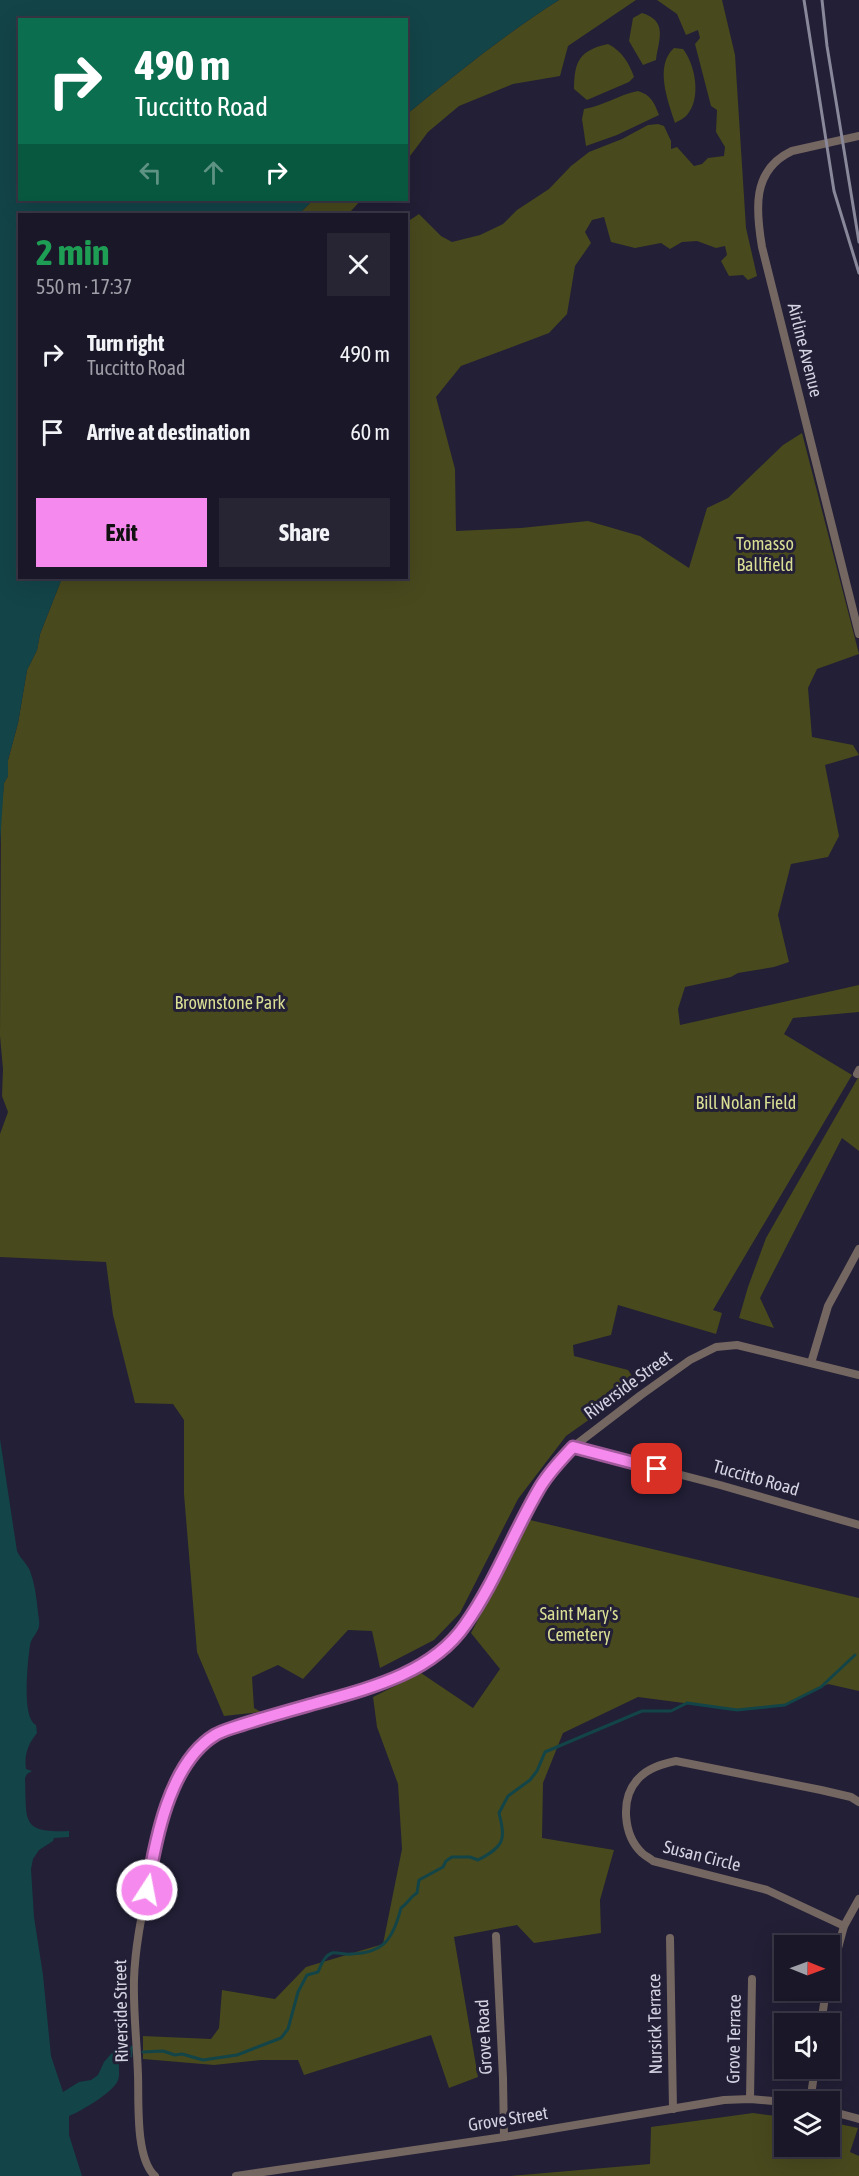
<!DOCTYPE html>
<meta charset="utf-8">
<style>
:root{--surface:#1a1728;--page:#272434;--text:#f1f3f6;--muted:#9f9fa8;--line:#383645;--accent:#f689ed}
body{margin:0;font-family:"Asap Condensed",sans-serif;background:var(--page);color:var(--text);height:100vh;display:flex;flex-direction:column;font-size:22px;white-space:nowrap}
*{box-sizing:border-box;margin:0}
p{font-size:20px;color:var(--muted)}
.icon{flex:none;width:33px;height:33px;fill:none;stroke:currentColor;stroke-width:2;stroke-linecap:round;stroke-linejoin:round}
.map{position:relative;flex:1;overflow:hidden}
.drawer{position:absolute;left:18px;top:213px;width:390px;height:366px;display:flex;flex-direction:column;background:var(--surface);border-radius:0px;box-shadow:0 6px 24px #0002,0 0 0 2px var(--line)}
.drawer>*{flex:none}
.banner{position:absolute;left:18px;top:18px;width:390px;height:183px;border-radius:0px;box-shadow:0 6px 24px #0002,0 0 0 2px var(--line);background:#0b6e4f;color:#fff;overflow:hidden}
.needle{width:39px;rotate:91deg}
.tools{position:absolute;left:774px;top:1935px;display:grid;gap:12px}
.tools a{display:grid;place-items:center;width:66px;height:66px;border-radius:0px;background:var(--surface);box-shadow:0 6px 24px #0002,0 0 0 2px var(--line);font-size:30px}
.pin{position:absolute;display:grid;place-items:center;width:51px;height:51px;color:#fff;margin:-26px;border-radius:12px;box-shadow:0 3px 9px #0006}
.me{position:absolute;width:66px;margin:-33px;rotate:11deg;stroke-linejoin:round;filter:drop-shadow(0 0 4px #0008)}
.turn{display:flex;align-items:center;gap:21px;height:126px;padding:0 18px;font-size:27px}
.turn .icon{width:78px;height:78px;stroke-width:2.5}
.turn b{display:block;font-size:42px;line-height:51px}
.lanes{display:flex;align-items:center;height:57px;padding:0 18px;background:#0003;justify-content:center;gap:30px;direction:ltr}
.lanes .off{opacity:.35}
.round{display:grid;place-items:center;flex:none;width:63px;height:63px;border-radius:0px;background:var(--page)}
.overview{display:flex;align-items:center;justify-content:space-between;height:102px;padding:0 18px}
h1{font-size:36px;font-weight:700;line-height:45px;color:#1e9e55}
.primary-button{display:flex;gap:12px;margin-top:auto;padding:12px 18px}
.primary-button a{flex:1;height:69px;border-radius:0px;background:var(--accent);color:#111;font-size:24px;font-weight:700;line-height:69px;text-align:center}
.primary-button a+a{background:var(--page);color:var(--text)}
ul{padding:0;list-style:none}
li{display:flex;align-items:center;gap:18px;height:78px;padding:0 18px}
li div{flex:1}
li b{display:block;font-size:22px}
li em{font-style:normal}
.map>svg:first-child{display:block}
</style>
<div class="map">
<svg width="859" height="2176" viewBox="0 0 859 2176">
<rect width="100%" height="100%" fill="#221f36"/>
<!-- green -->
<g fill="#48491d">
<path d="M559,0H636L568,46L560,76L513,84L459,106L428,132L407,160V114C456,74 505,34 559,0Z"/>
<path d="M657,0H722L735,55L746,228L757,276L748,280L743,275L729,276L721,261L727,255L725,246L716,248L697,241L682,242L670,249L661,243L635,248L611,242L604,217L592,220L585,232L591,243L575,266L567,314L549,333L461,366L436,397L455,469L456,531L521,528L588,521L640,536L689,568L707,508L728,498L783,445L802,433L859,654L817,669L808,688L812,737L853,745L859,755L825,765L839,836L828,857L791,864L778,915L789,962L774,967L738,973L731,977L685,987L678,1009L680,1025L859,985V1012L793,1018L784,1034L852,1075L713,1310L722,1313L716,1334L618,1305L611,1335L573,1345L574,1356L628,1370L638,1385L566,1436L518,1499L460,1613L434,1640L380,1668L372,1631L348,1630L303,1679L278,1665L252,1677L254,1708L261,1712L224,1716L197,1652L184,1494V1420L173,1404L135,1403L113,1315L106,1262L0,1257V1134L8,1112L2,1096L3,1069L0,1036L1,815L4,783L8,776V760L18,723L27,670L37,650L40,634L62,578H406L407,222L419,214L441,236L452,242L480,235L503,224L517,210L549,189L571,166L589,152L622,139L648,125L658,124L664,126L671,141V149L677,147L694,166L702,164L708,158L724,156L725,147L716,132L717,110L711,106L695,44L700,38L698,30L686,35L677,14Z"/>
<path d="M642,13C668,21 659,39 656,60L643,65L629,41L633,18Z"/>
<path d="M608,44C622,51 629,63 634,77L629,82L587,100L574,89C574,61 580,50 608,44Z"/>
<path d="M674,48L683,49C695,64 702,98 687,115C685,118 678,121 675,123C668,101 654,66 674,48Z"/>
<path d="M638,91C651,95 654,102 659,115L617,135L586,146L582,119L584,109C603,106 618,95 638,91Z"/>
<path d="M313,200H361L351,211L352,214H299Z"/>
<path d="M859,1076V1151L842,1138L760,1298L774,1328L739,1318L748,1287L766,1238Z"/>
<path d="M530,1520L859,1598V1691L828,1684L785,1705L737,1710L638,1697L563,1733L543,1783L542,1838L614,1850L600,1900L601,1933L534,1943L517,1925L454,1937L478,2077L449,2088L431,2035L304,2075L298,2060H261L214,2065L143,2059V2036L211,2039L219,2028L222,1990L275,1999L306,1967L383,1944L402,1849L398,1784L377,1727L373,1697L421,1673L473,1708L500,1669L471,1633Z"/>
<path d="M753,2113L784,2117V2146H830V2122L858,2128L850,2152L859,2156V2176H510L650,2164L651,2127Z"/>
</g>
<!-- water -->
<g fill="#134448">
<path d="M0,0H559C505,34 456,74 407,114L406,20H20V200H313L299,214H20V578H62L40,634L37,650L27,670L18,723L8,760V776L4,783L0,844Z"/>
<path d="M0,1439L17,1551C21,1560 29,1565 31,1574C36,1588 37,1605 39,1620C41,1632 32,1635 30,1645C28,1661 21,1717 36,1725L37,1733C28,1744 24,1755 26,1769L32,1771L27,1774L25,1778C27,1821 20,1833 69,1831V1837L54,1838L53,1841L39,1850L33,1859L31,1869L34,1917L43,1975L51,2056L63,2092L79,2082L91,2080L98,2075L104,2062L118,2046H133L132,2057H122C116,2065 121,2072 118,2080C115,2091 80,2112 69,2116V2135L82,2176H0Z"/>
</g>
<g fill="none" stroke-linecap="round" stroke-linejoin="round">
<!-- stream -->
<path stroke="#134448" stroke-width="3" d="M143,2052L163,2051L175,2055L182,2054L203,2060L237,2055L281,2038L288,2029L298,1992L307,1975L318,1972C321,1965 324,1956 332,1953C337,1952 346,1955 351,1954C384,1953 393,1939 401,1908C408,1903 410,1897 417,1893L419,1880L443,1867L446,1861L452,1857H470L478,1860C504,1846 506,1841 499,1813L508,1796L530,1780L537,1771L545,1752L642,1711H671L687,1703L737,1710L785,1705L821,1687L855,1655"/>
<!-- minor -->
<g stroke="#746661" stroke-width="8">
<path d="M859,136L792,151C751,170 756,211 762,247L859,634"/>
<path d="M857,1074L859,1070"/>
<path d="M811,1363L828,1306L859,1249"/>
<path d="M573,1447L720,1485L859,1525"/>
<path d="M844,1926L767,1890L653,1861C650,1858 645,1856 642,1853C623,1835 620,1798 638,1779C648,1768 662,1764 676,1761L821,1790L851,1797L859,1802"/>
<path d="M496,1936L503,2078L504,2137"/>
<path d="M670,1938L673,2109"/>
<path d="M830,1978L844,1926L859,1899"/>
<path d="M821,2024L826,1990"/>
<path d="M750,2099L752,1979"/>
<path d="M810,2102L815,2068"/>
<path d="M830,2111L859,2119"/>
<path d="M155,2176C135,2158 139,2101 138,2075C137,2043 133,2011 134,1979C135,1949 141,1919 147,1889C158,1829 169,1755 232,1728L381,1683C414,1670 444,1653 466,1624L539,1488L556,1465L573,1447L641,1395L690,1360L716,1347L737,1345L859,1375"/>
<path d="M236,2176L504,2137L724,2100L750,2099L784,2102"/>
</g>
<!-- rail -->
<g stroke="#89889a" stroke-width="3">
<path d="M804,0L834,191L859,273"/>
<path d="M822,0L827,46L859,242"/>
</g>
</g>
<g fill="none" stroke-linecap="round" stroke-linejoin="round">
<defs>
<path id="route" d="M147,1890C155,1842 169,1763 215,1735C220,1732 226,1730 232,1728C256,1720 281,1713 306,1706C362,1690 430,1676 465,1625C495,1583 513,1533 539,1489C548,1473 561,1460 573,1447L657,1469"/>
</defs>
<!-- route casing -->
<use href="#route" stroke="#a0599a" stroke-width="15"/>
<!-- route -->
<use href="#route" stroke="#f689ed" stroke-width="10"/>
</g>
<g text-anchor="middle" stroke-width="6" stroke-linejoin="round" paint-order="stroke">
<!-- street labels -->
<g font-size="18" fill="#d3d2e1" stroke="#221f36">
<text transform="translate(805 350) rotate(76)" y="6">Airline Avenue</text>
<text transform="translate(628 1385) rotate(-36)" y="6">Riverside Street</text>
<text transform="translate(756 1478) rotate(16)" y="6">Tuccitto Road</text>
<text transform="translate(702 1856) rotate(14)" y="6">Susan Circle</text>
<text transform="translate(121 2011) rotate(-91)" y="6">Riverside Street</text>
<text transform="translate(655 2024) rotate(-91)" y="6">Nursick Terrace</text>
<text transform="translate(484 2037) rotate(-93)" y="6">Grove Road</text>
<text transform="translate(734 2039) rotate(-89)" y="6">Grove Terrace</text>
<text transform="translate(508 2119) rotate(-9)" y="6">Grove Street</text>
</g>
<!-- park labels -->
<g font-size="18" fill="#dade94" stroke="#221f36">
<text x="765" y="550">Tomasso<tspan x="765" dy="21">Ballfield</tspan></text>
<text x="230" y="1009">Brownstone Park</text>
<text x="746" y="1109">Bill Nolan Field</text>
<text x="579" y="1620">Saint Mary's<tspan x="579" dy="21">Cemetery</tspan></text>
</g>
</g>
</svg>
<div class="tools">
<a><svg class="needle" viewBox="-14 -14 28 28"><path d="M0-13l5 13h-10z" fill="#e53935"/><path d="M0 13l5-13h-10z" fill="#9f9fa8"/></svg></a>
<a><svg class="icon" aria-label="sound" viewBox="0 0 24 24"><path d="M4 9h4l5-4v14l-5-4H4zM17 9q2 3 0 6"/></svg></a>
<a><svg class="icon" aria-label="layers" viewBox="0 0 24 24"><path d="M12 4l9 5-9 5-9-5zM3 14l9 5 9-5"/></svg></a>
</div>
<div class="pin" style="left:657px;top:1469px;background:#d93025"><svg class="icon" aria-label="arrive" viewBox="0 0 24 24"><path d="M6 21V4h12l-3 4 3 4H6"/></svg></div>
<svg class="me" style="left:147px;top:1890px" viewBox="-20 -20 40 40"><circle r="17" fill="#f689ed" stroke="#fff" stroke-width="3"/><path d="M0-11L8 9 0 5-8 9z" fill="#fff"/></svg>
<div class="banner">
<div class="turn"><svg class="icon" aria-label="right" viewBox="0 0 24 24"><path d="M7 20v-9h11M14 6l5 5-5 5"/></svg><div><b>490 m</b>Tuccitto Road</div></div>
<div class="lanes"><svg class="icon off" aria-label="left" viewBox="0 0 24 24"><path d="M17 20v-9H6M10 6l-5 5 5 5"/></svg><svg class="icon off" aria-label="ahead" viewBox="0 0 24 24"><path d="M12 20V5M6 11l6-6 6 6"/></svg><svg class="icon" aria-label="right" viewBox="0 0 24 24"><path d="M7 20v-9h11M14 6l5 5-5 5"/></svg></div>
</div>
<section class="drawer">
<div class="overview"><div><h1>2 min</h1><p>550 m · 17:37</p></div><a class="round"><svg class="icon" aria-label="close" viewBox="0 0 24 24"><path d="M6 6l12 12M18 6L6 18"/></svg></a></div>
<ul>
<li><svg class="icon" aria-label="right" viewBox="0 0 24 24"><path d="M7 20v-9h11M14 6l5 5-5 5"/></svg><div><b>Turn right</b><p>Tuccitto Road</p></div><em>490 m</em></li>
<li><svg class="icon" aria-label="arrive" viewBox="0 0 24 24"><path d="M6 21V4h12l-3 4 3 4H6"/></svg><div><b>Arrive at destination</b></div><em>60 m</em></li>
</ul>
<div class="primary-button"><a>Exit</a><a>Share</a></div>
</section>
</div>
